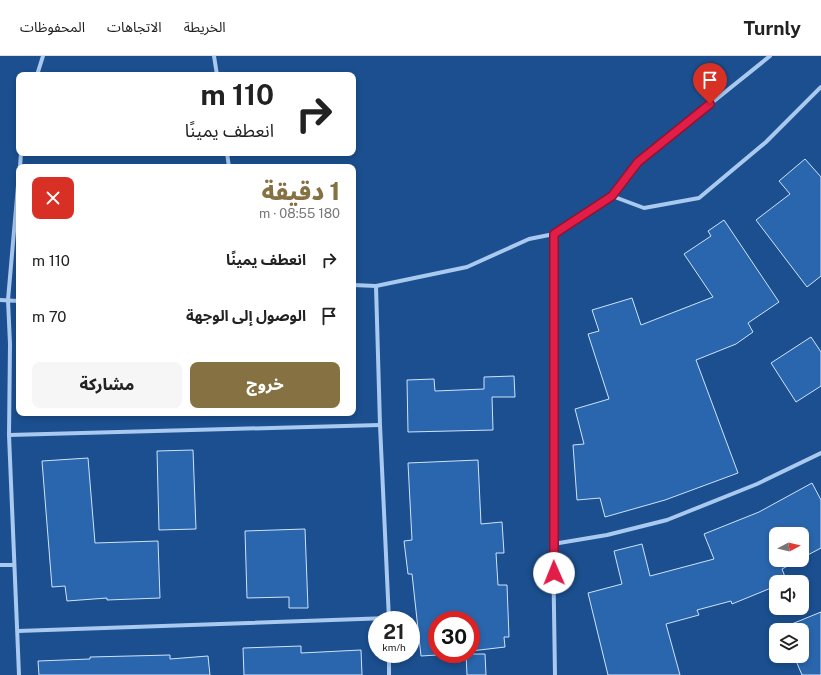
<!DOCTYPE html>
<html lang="ar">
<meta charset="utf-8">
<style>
:root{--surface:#fff;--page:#f6f6f6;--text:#222;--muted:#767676;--line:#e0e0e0;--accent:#857141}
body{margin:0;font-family:"Public Sans","Noto Sans Arabic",sans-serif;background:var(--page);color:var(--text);direction:rtl;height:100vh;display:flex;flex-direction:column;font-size:15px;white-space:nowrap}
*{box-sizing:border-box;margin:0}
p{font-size:13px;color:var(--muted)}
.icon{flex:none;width:22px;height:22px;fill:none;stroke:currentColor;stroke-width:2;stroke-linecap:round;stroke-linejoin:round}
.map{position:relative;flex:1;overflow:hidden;direction:ltr}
.panel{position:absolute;left:16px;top:108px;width:340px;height:252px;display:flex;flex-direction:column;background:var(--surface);border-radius:8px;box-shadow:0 2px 6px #0003;direction:rtl}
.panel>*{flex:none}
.banner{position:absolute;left:16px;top:16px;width:340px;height:84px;border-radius:8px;box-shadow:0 2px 6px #0003;direction:rtl;background:#fff;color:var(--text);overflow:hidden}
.needle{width:26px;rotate:83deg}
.buttons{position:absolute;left:769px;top:471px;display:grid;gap:8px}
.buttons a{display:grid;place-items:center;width:40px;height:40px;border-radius:8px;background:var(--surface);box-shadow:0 2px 6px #0003;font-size:20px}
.speed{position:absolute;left:368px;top:555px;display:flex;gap:8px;font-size:20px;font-weight:700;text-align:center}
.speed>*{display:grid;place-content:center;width:52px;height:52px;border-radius:50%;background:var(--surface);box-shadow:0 2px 6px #0003;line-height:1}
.speed small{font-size:10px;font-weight:400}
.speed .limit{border:6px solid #d22;background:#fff;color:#111}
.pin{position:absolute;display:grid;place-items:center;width:34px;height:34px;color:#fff;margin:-41px -17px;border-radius:50% 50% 50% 0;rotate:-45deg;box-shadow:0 0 4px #0007}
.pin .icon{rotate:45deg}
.me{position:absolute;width:44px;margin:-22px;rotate:359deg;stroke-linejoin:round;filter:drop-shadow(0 0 3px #0008)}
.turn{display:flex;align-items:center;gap:14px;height:84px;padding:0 16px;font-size:18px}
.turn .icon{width:52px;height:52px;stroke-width:2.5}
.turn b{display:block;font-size:28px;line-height:34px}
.round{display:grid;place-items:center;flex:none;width:42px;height:42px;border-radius:8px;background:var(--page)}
.headline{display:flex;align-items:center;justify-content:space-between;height:68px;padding:0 16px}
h1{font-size:24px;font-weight:800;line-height:30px;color:var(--accent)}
.primary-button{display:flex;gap:8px;margin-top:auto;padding:8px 16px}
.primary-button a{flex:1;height:46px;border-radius:8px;background:var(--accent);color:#fff;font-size:16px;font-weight:800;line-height:46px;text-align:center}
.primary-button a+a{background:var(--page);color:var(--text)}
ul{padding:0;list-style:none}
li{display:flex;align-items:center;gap:12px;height:56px;padding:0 16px}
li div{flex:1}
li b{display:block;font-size:15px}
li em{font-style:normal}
header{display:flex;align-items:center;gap:24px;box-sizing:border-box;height:56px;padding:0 20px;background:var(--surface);border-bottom:1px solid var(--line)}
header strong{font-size:19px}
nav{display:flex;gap:22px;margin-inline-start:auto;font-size:14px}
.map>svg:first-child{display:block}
</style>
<header>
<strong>Turnly</strong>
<nav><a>الخريطة</a><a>الاتجاهات</a><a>المحفوظات</a></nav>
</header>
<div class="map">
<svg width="821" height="619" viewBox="0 0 821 619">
<rect width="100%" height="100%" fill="#1b4f8f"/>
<!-- building -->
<g fill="#2a66ad" stroke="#cfe3fa">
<path d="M805,103L821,121V220L807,231L756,164L790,138L779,125Z"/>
<path d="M724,164L779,246L748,267L753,276L736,288L696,304L738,417L665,444L605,461L600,442L577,444L573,389L584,388L575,353L609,343L588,278L599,275L592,254L632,242L641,269L713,241L684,198L711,180L708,175Z"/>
<path d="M811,281L821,296V330L796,346L771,307Z"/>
<path d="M514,320L515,341H492L493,374L408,376L407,324L434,323L435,335L484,333V321Z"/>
<path d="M193,394L196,473L159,474L157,395Z"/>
<path d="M88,402L95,487L158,485L160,542L107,544V542L67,545L65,530L52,531L42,405Z"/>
<path d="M478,404L481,468L502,466L504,497H496L498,529H507L509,581H504L505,591L471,595V564H437V599L421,600L412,518H408L404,485L412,484L408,407Z"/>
<path d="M812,427L821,444V492L802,502V478H776V504H799L782,513L787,526H776V530L732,548L731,545L697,554L699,559L666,568L680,619H608L588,537L622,528L614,495L642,488L650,520L714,503L704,478L759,456Z"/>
<path d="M305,473L308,552H289V541L247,542L245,475Z"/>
<path d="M821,556V619H802L794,600H802V574H783L782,572Z"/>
<path d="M301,590V597L361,594L362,619H244L243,592Z"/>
<path d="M466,598H485L486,619H467Z"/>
<path d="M170,599V603L208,600L210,619H39L38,605L90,603V601Z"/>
</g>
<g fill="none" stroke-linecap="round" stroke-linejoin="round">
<!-- street -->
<g stroke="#a9c9ee" stroke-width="4">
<path d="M214,0L217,19"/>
<path d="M37,19L43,0"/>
<path d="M227,97L229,111"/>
<path d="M20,111L21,97"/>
<path d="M19,118L8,244L10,288L9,379L19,619"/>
<path d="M612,140L644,152L699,142L766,86L821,31"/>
<path d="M554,178L553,488L555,619"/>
<path d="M353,229L376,230L467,211L529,183L554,178L612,140L638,106L770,0"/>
<path d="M376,230L380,369L389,564"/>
<path d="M0,244L19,245"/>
<path d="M9,379L380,369"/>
<path d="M553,488L607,479L667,464L757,428L821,397"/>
<path d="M0,509H14"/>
<path d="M18,575L389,562"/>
<path d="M389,598V619"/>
</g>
</g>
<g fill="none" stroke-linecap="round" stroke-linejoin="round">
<defs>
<path id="route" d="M554,517V178L612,140L638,106L710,48"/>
</defs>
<!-- route casing -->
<use href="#route" stroke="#92132f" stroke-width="10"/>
<!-- route -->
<use href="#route" stroke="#e11d48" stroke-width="7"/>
</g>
</svg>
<div class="buttons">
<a><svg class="needle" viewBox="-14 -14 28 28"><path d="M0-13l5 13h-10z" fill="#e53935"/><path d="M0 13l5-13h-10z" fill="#767676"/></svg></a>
<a><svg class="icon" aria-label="sound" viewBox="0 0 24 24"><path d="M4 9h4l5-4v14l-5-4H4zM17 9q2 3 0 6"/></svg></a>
<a><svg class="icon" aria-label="layers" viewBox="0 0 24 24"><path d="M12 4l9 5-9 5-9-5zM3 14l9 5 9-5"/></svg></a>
</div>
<div class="speed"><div>21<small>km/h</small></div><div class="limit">30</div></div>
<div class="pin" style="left:710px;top:48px;background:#d93025"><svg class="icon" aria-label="arrive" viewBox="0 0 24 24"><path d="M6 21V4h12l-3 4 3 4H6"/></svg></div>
<svg class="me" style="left:554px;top:517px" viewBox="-20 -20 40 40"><circle r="19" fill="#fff"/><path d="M0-13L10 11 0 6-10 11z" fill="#e11d48"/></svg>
<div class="banner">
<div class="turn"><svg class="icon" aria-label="right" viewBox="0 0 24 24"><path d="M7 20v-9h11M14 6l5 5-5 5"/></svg><div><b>110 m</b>انعطف يمينًا</div></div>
</div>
<section class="panel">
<div class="headline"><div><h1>1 دقيقة</h1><p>180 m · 08:55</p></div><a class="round" style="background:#d93025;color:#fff"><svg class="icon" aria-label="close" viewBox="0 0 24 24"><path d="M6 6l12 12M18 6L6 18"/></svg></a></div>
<ul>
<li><svg class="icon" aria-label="right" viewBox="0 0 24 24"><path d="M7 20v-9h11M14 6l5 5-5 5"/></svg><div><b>انعطف يمينًا</b></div><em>110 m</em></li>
<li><svg class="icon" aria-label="arrive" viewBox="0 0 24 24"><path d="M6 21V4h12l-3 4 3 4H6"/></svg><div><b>الوصول إلى الوجهة</b></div><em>70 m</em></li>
</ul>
<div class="primary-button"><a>خروج</a><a>مشاركة</a></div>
</section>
</div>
